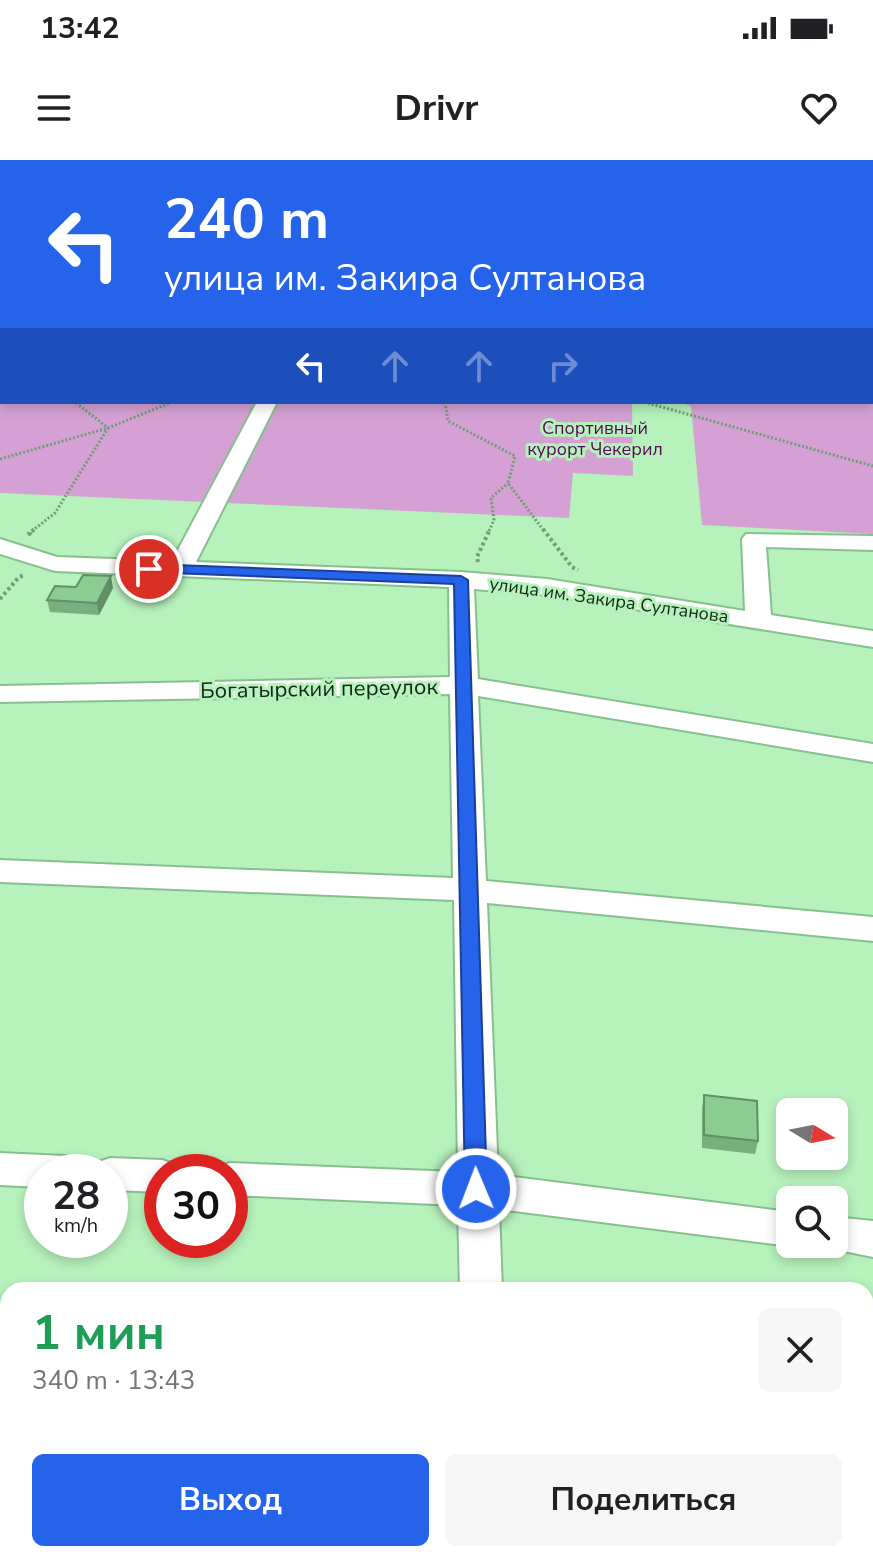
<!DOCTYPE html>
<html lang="ru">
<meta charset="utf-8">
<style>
:root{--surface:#fff;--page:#f6f6f6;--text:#202124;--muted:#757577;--accent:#2563eb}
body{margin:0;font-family:"Nunito Sans",sans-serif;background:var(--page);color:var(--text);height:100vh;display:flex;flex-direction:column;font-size:30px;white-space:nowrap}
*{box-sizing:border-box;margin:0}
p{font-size:26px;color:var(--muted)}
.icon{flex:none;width:44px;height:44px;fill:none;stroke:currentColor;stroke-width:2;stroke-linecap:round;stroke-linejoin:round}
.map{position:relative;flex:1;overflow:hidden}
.drawer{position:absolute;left:0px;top:1122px;width:874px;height:280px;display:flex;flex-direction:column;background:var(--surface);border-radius:24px 24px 0 0;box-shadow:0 4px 12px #0003}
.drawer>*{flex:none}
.guide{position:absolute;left:0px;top:0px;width:874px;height:244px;box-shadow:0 4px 12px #0003;background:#2563eb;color:#fff;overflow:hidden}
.needle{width:52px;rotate:100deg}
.buttons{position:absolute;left:776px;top:938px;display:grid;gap:16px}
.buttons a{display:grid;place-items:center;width:72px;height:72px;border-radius:12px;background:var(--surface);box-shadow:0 4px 12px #0003;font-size:40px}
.speed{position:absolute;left:24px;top:994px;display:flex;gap:16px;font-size:40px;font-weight:700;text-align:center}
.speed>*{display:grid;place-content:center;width:104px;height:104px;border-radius:50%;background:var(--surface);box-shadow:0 4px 12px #0003;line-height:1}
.speed small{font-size:20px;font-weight:400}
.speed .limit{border:12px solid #d22;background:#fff;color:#111}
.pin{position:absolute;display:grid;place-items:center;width:68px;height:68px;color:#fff;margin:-34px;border:4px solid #fff;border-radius:50%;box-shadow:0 2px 8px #0007}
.me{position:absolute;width:88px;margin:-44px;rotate:359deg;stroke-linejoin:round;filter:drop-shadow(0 0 6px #0008)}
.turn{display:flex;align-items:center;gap:28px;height:168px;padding:0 32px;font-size:36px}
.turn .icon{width:104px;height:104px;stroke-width:2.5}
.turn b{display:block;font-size:56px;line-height:68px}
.lanes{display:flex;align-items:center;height:76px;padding:0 32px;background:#0003;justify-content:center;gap:40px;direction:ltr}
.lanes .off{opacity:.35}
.round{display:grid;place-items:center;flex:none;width:84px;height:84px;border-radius:12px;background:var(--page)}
.headline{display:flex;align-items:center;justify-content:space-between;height:136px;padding:0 32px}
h1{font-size:48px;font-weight:700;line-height:60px;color:#1e9e55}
.cta{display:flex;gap:16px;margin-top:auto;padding:16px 32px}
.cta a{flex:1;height:92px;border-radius:12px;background:var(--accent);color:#fff;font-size:32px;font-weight:700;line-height:92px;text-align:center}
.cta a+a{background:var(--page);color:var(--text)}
.status{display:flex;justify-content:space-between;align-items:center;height:56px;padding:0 40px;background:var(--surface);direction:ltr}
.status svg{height:22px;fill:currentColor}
header{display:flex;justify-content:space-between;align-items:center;height:104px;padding:0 32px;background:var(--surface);font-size:36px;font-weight:700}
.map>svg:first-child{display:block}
</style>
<div class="status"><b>13:42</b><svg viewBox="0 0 49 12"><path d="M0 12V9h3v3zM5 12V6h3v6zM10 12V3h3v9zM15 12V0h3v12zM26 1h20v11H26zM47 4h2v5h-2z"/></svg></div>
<header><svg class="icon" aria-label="menu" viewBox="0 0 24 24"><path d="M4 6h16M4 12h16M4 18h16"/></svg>Drivr<svg class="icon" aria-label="heart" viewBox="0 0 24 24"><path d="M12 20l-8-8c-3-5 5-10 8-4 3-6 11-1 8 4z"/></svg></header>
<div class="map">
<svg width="873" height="1402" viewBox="0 0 873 1402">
<rect width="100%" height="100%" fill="#b7f2bc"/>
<!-- green -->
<g fill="#d5a1d4">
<path d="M0,0H626L2,2V242H632L633,316L573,313L569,358L0,333Z"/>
<path d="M806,0H873V374L702,365L691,246L677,242H872V2H802Z"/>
</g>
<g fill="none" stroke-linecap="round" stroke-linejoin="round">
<defs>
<g id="service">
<path d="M512,0H524L521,2Z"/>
<rect x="0" y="126" width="2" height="6"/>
</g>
<g id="minor">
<path d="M257,242H277L196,402L461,412L547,419L745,451L742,379L746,374L873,376V390L766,387L771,455L873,471V487L547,435L474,429L478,519L873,584V602L478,536L486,721L873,757V781L487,743L498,1015L790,1052V1084H797L790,1086L499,1049L502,1130H460L458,1045L230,1035V1012H214L216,1007L230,1003L458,1012L454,740L0,722V700L453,718L450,534L0,542V526L450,517L449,427L55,411L0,394V379L57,397L172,401Z"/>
<path d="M0,993L65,996L79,1001L85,1012H42V1027L0,1025Z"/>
<path d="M110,998L162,1000L176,1005L180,1012H162V1032L110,1030V1012H91L96,1003Z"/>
<path d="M834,1057L873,1061V1097L819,1086L818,1084H834Z"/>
<rect x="469" y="1394" width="50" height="8"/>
</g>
</defs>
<!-- service casing -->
<use href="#service" stroke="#86c08c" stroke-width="4"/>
<!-- minor casing -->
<use href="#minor" stroke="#86c08c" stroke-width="4"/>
<!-- path-far1 -->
<g stroke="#719d75" stroke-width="3" stroke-dasharray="2 2" stroke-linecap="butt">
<path d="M142,0L150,2"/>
<path d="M385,2L404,0"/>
<path d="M872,7L873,12"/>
<path d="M872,28L873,25"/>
<path d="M445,242L448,261L515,296L508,323L544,371"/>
<path d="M644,242L873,306"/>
<path d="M0,299L108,268L172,242"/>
<path d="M32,371L55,353L108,268L75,242"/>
<path d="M489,371L494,360L491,338L508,323"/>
</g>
<!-- path -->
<g stroke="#719d75" stroke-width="4" stroke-dasharray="3 3" stroke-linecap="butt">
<path d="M543,369L572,407L578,410"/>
<path d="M31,375L29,373L35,369"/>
<path d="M478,402L477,397L490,369"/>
<path d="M0,439L19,417L25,415"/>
</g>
<!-- service -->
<use href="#service" fill="#fff" fill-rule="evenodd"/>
<!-- minor -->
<use href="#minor" fill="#fff" fill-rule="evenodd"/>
</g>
<!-- wall -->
<g fill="#77af7d">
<path d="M76,427L113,428L99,455L50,452L47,440Z"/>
<path d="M704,935L758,981L755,994L702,988V948Z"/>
</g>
<!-- shaded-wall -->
<path fill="#618f66" d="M111,416L113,428L99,455L97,443Z"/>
<!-- building -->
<g fill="#8acc91" stroke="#618f66" stroke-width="2">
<path d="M83,415L111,416L97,443L47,440L55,426L76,427Z"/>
<path d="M704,935L757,941L758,981L704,975Z"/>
</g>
<!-- route -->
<path fill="#2563eb" stroke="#184099" stroke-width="2" d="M149,404L461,416L468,420L487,1029L484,1036L476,1039L468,1036L465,1029L454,424L144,412V406Z"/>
<g text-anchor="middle" stroke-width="6" stroke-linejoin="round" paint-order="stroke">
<!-- far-park labels -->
<g font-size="18" fill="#550a57" stroke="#b7f2bc">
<text x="595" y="274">Спортивный<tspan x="595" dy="21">курорт Чекерил</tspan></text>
</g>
<!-- far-street labels -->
<g font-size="18" fill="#112814" stroke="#b7f2bc">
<text transform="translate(609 440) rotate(8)" y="6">улица им. Закира Султанова</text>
</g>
<!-- street labels -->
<g font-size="22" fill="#112814" stroke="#b7f2bc">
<text transform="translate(319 528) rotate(-1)" y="8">Богатырский переулок</text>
</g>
</g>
</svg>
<div class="buttons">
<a><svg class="needle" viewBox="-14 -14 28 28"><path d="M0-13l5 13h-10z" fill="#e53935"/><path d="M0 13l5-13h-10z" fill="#757577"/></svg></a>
<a><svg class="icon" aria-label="search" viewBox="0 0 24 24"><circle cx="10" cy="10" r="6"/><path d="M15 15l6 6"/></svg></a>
</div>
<div class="speed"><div>28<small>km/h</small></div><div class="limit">30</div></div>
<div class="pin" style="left:149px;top:409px;background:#d93025"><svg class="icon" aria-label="arrive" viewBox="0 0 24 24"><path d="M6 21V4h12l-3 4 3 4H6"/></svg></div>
<svg class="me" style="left:476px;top:1029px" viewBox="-20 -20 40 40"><circle r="17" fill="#2563eb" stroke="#fff" stroke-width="3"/><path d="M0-11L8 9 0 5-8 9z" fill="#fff"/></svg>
<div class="guide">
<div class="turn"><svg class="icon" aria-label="left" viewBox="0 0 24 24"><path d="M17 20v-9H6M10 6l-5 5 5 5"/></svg><div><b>240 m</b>улица им. Закира Султанова</div></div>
<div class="lanes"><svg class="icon" aria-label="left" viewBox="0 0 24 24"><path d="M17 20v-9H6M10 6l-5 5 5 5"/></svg><svg class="icon off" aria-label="ahead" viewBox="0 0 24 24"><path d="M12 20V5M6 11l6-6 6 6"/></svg><svg class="icon off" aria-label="ahead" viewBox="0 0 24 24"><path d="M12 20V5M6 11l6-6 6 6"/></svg><svg class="icon off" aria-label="right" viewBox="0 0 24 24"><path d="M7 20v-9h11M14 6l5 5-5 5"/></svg></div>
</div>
<section class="drawer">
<div class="headline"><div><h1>1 мин</h1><p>340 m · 13:43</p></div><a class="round"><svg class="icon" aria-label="close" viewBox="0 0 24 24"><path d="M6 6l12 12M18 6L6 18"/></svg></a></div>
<div class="cta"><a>Выход</a><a>Поделиться</a></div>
</section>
</div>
